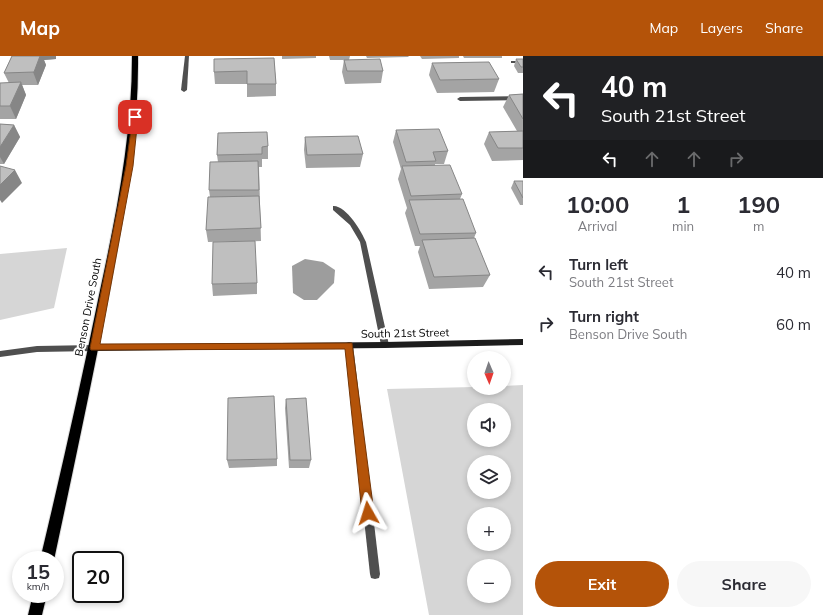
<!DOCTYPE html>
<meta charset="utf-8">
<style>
:root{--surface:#fff;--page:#f7f7f7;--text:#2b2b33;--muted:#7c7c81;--accent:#b45309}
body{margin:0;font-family:Mulish,sans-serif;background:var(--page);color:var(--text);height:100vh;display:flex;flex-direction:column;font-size:15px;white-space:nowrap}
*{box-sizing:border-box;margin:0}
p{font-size:13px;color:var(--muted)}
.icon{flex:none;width:22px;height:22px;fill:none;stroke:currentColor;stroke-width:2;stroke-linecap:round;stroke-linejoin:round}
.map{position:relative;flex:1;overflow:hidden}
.drawer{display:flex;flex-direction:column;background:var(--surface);width:300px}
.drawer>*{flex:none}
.guide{background:#202124;color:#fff;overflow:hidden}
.needle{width:26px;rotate:178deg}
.buttons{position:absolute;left:467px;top:295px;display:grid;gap:8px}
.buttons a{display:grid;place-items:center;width:44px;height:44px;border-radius:50%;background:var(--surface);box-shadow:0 2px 6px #0003;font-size:20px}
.speed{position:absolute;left:12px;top:495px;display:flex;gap:8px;font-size:20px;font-weight:700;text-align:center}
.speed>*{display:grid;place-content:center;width:52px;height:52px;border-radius:50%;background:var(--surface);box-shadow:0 2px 6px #0003;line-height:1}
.speed small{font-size:10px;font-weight:400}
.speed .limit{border:2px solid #111;border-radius:6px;background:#fff;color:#111}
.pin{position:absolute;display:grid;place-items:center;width:34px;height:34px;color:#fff;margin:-17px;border-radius:8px;box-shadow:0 2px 6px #0006}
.me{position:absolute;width:44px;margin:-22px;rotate:354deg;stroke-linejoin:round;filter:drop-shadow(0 0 3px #0008)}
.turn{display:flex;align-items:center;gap:14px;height:84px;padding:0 12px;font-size:18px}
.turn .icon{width:52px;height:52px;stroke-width:2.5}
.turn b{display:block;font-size:28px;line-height:34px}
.lanes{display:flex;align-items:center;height:38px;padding:0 12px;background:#0003;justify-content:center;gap:20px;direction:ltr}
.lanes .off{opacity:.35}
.eta{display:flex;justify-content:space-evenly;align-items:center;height:68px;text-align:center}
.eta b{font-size:24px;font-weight:700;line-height:28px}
.action{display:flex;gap:8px;margin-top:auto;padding:8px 12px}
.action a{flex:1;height:46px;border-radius:24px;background:var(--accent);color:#fff;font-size:16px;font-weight:700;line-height:46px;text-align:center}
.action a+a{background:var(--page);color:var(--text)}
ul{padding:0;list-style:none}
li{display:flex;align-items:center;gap:12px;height:52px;padding:0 12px}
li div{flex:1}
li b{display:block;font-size:15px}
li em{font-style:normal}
header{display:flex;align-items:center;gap:24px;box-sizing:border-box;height:56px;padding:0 20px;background:var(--accent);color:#fff}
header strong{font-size:19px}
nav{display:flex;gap:22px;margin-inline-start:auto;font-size:14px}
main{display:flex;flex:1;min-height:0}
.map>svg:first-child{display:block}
</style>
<header>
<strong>Map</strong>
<nav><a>Map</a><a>Layers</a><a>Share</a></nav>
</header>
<main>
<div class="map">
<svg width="523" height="559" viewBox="0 0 523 559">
<rect width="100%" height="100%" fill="#fff"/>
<!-- green -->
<g fill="#d6d6d6" fill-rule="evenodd">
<path d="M67,192L54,252L0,264V198Z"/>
<path d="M523,329V559H429L387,333L474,331V332H504V330ZM474,354H504V384H474ZM474,406H504V436H474ZM474,458H504V488H474ZM474,510H504V540H474Z"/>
</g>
<!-- water -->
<path fill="#9d9d9d" d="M305,203L323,206L335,214L334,227L317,244H304L293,237L292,210Z"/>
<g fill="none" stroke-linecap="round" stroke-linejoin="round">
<defs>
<g id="primary">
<path d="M132,0H138C139,80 124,158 109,237C92,326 73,415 54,504H40C61,416 81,327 99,239C116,160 132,81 132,0Z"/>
<path d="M33,538H47L42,559H28Z"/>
</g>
</defs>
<!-- primary casing -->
<use href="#primary" stroke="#dbdbdb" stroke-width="2"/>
<!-- lane -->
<g fill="#4f4f4f" fill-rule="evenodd">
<rect x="511" y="5" width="12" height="2"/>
<path d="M523,40V44L460,45L457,43L460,41Z"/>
<path d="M349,286L352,287L353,289L380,518L379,522L375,523L371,522L370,518L345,289L346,287Z"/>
<path d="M95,289L98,290L99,292L98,294L95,295L37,296L0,301V295L37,290Z"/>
</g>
<!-- street -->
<g fill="#4f4f4f" fill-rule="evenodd">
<path d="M185,0H189L187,34L184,36L181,34Z"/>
<path d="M333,150C346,149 362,176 366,186L389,289L388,291H382L381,289L360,186L350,169L333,154Z"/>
</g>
<!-- secondary -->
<path fill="#1c1c1c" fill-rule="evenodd" d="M523,283V289L385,292L95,295L92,294L91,292L92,290L95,289L385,286Z"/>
<!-- primary -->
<use href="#primary" fill="#000" fill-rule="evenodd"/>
</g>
<!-- wall -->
<g fill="#a4a4a4">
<path d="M12,0H56V3L44,4L46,9L38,29H22L26,39L16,63H0V27H9L4,17Z"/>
<path d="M282,0H316V2L282,3Z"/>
<path d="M322,0H350L349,4L383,15L381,27L345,28L342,16L344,4H330L329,0Z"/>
<path d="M366,0H409L408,1L367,2Z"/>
<path d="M420,0H459V2L422,3Z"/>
<path d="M463,0H502V2H464Z"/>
<path d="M274,2L276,28V40L247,41V28H215L214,16Z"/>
<path d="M516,3H523V17H518L514,10Z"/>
<path d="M432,7L499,23L494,36L437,37L429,19Z"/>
<path d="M523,38V104L492,105L484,88L489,76L517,75L503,51L509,39Z"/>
<path d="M0,68L14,69L20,81L4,108H0Z"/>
<path d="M396,74L448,95L444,108H435V110L462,138L460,143L476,177L474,182L490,219L483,231L429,233L418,196L420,190H415L405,157L407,152L398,123L401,113L393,86Z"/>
<path d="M218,77L268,90V103H262V111H259L261,185L208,186L206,174L210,141L209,134L218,106L217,99Z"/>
<path d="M305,81L363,98L360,111L306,112L304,94Z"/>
<path d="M514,125H523V149H520L511,132Z"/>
<path d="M257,227V238L213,240L212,228Z"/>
<path d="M286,343L311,404L309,412H289L285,352Z"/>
<path d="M277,403V410L229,412L227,404Z"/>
</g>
<!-- shaded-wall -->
<g fill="#868686">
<path d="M27,0H56V3L44,4L46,9L38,29Z"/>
<path d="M21,26L26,39L16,63L10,50Z"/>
<path d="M14,69L20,81L4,108L0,101V91Z"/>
<path d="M15,114L22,127L2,147L0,144V129Z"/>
</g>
<!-- building -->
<g fill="#bfbfbf" stroke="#868686">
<path d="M12,0H40L34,16L4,17Z"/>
<path d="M274,2L276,28H247V15L214,16V3Z"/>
<path d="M380,3L383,15H347L344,4Z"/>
<path d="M516,3H523V11H521Z"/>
<path d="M489,6L499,23L440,24L432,7Z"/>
<path d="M21,26L10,50H0V27Z"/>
<path d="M523,38V63L509,39Z"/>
<path d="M0,68L14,69L0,91Z"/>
<path d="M439,73L448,95L433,96L436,105L406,106L396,74Z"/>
<path d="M523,75V92H498L489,76Z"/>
<path d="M267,76L268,90L262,91V98L217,99L218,77Z"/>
<path d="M358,80L363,98L307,99L305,81Z"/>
<path d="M258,105L259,134H209L210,106Z"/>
<path d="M450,109L462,138L411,140L402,110Z"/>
<path d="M0,110L15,114L0,129Z"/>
<path d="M514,125H523V142Z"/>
<path d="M259,140L261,172L206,174L208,141Z"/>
<path d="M463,143L476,177L420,178L409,144Z"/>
<path d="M475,182L490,219L434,221L422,184Z"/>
<path d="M255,185L257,227L212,228L213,186Z"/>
<path d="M274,340L277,403L227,404L228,342Z"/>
<path d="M306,342L311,404H290L286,343Z"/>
</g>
<!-- route -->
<path fill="#b45309" stroke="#753606" d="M133,59L138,61L133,110L100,288L352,287L374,457L372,461L368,463L364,461L362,457L345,293L91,294L90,292L126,110Z"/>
<g text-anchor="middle" stroke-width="4" stroke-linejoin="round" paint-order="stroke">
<!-- street labels -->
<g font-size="11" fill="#000" stroke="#fff">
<text transform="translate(88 251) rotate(-79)" y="4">Benson Drive South</text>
<text transform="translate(405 277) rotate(-1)" y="4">South 21st Street</text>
</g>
</g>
</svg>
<div class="buttons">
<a><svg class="needle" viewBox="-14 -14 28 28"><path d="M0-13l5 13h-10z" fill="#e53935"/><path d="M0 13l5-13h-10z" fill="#7c7c81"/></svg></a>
<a><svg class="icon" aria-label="sound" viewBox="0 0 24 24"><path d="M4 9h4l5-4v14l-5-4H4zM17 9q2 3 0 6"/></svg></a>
<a><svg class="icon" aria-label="layers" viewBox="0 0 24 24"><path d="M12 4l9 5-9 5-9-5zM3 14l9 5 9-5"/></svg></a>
<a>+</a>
<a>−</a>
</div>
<div class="speed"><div>15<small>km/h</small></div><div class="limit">20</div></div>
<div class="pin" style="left:135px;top:61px;background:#d93025"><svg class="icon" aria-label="arrive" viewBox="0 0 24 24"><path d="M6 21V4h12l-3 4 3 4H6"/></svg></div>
<svg class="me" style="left:368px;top:457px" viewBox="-20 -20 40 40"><path d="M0-17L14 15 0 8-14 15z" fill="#b45309" stroke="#fff" stroke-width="4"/></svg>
</div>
<section class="drawer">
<div class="guide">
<div class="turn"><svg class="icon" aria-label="left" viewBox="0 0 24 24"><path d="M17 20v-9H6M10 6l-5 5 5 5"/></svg><div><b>40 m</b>South 21st Street</div></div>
<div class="lanes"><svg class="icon" aria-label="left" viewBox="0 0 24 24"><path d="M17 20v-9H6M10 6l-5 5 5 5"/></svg><svg class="icon off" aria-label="ahead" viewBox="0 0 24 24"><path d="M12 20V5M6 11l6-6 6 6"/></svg><svg class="icon off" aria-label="ahead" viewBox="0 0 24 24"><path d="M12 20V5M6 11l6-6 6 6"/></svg><svg class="icon off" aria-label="right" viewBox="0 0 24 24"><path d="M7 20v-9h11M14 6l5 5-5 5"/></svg></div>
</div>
<div class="eta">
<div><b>10:00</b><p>Arrival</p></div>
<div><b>1</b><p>min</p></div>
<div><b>190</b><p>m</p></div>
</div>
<ul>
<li><svg class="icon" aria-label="left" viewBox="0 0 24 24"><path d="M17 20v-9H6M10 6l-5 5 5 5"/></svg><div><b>Turn left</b><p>South 21st Street</p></div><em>40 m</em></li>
<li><svg class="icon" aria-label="right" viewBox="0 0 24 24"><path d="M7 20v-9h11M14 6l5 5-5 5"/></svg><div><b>Turn right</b><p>Benson Drive South</p></div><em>60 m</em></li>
</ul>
<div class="action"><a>Exit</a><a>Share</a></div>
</section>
</main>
